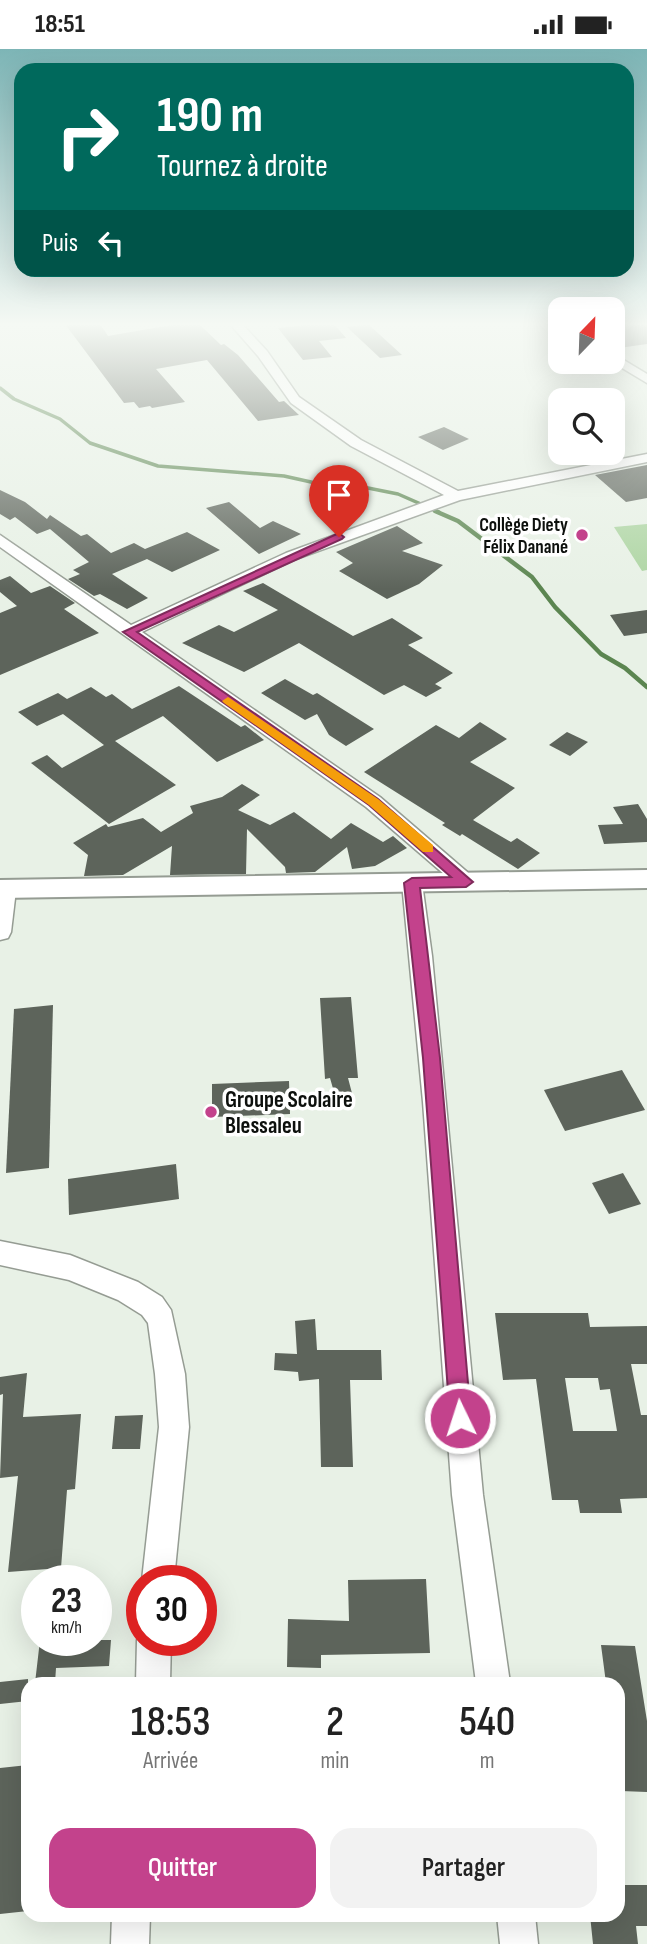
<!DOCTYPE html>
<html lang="fr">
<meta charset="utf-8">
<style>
:root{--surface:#fff;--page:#f2f2f2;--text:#222;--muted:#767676;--accent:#c3428c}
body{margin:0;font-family:"Sofia Sans Condensed",sans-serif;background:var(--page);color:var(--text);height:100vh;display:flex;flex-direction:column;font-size:26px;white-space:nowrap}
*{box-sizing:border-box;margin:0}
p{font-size:23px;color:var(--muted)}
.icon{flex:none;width:38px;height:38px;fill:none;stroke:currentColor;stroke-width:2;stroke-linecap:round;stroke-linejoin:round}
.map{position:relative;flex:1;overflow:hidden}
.drawer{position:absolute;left:21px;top:1628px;width:604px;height:245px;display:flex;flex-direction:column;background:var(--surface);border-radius:21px;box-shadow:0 7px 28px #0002}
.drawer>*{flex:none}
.guide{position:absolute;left:14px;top:14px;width:620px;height:214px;border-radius:21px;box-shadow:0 7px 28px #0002;background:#00695c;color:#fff;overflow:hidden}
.needle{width:46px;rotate:23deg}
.buttons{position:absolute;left:548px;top:248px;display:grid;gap:14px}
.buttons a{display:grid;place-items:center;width:77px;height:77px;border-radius:14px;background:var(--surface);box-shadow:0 7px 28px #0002;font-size:35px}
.speed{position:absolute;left:21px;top:1516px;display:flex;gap:14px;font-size:35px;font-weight:700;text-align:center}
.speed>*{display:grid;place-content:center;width:91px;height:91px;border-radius:50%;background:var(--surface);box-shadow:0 7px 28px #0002;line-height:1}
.speed small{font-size:18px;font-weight:400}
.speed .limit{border:10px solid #d22;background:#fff;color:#111}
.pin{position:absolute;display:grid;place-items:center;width:60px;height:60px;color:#fff;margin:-72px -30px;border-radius:50% 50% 50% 0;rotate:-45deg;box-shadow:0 0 7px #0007}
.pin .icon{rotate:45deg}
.me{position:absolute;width:77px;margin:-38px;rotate:356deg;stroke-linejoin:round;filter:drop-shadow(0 0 5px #0008)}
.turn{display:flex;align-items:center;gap:24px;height:147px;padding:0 28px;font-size:32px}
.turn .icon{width:91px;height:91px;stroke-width:2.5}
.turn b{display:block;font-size:49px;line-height:60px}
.then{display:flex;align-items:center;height:66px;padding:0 28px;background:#0003;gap:14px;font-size:26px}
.eta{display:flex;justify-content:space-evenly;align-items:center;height:119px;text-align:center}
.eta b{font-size:42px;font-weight:600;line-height:49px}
.cta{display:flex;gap:14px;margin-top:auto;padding:14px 28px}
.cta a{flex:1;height:80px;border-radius:21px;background:var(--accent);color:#fff;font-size:28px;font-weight:600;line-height:80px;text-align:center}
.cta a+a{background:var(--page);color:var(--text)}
.status{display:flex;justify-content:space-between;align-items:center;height:49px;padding:0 35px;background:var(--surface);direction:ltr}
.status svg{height:19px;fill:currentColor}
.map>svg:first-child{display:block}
</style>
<div class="status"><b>18:51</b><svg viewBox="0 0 49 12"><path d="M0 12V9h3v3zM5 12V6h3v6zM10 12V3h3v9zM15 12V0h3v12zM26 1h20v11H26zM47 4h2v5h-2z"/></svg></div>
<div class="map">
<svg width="647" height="1895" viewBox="0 0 647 1895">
<rect width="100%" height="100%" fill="#e8f1e6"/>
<!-- green -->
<path fill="#aed5a3" d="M647,475V521L642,522L614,478Z"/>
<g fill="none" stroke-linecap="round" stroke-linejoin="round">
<!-- stream-far1 -->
<path stroke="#5b8550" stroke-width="3.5" d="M0,339L14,350L60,370L90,394L158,417L284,427L320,435L358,437L398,445L439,463"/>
<!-- stream -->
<path stroke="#5b8550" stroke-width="4.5" d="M435,462L458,472L532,528L555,558L601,605L625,619L647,638"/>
</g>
<!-- building -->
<g fill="#5d645b" fill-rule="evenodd">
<path d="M65,275H100L108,287L171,276L199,275L221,296L224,295L238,306L279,353L284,352L299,366L258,372L207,311L156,320L185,353L152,359L150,357L139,359L134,353L124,354Z"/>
<path d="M314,275H334L346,289L319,292L332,308L303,311L278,279Z"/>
<path d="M368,275L402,306L380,309L347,278Z"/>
<path d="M636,275H647V295L612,300V278Z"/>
<path d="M444,378L469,390L443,401L418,388Z"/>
<path d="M647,416V449L626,453L595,426Z"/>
<path d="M0,441L25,453L47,470L50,466L81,487L87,485L111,504L134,494L145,500L187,483L220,501L172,523L147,510L112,525L148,549L127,560L100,545L94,547L68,530L80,525L73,521L89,513L50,480L37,485L15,468L10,471L0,465Z"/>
<path d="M229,453L260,479L273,472L301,485L259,505L206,459Z"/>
<path d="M397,477L423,494L402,502L443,516L419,535L387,550L339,522L353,514L336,503Z"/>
<path d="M10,527L31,544L50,537L75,554L64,560L99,584L0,626V564L17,557L0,543V531Z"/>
<path d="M263,534L353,587L392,569L423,589L408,596L453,624L435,635L442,639L426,648L404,636L384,646L299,594L244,623L182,594L219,576L234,583L278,561L243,542Z"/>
<path d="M647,561V584L624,587L610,566Z"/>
<path d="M285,630L313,646L317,644L374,680L346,697L329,686L317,665L305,671L261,644Z"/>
<path d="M179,637L241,678L245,676L264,691L217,713L163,667L115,692L176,736L109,775L31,714L47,706L62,719L104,696L63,665L37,677L18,663L58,644L67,650L91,638L106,648L112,645L132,660Z"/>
<path d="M480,673L507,690L470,713L515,739L473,771L511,793L517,789L540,804L518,820L462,785L460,787L442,776L445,774L364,723L436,676L459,689Z"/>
<path d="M567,683L588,693L570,707L549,696Z"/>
<path d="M242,735L260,746L238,761L270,776L294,763L331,790L351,774L383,793L393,787L407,799L375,817L352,820L347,798L315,823L286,824L285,818L247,780L246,825L170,826L172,797L123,826L84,827L88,806L73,794L106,775L108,778L143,769L161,783L193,764L190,757L222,748Z"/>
<path d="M638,755L647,770V793L604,795L598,776L623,775L613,758Z"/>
<path d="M351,948L358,1029H348L353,1048L336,1050L330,1029L325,1030L320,949Z"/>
<path d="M53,956L49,1119L6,1124L14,960Z"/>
<path d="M622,1021L645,1061L565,1082L544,1041Z"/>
<path d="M289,1032L290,1065L212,1068V1035Z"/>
<path d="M176,1115L179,1150L69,1166L68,1130Z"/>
<path d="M623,1124L641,1155L609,1165L592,1134Z"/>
<path d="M495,1264H588L590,1278L647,1277V1315H631L641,1366H647V1449L620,1450L622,1464H580L578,1451H552L536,1330L503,1331ZM565,1329H598L600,1341L610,1340L617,1382H573Z"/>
<path d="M315,1270L317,1301H381L382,1331H350L353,1418H321L319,1330L299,1332L298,1323L274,1321L275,1304L297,1305L295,1272Z"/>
<path d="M27,1324L23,1368L81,1365L75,1440L67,1441L61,1519L8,1523L18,1427L0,1429L3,1345L0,1346V1328Z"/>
<path d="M143,1366L140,1400H112L115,1367Z"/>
<path d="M426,1530L430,1604L321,1606V1619L287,1618L288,1570L349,1572L348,1531Z"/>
<path d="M40,1591H111L109,1617L56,1619L55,1634H35Z"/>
<path d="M601,1596L635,1597L647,1672V1743L621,1742L618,1720V1634H606Z"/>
<path d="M28,1630V1652L0,1655V1633Z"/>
<path d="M28,1716V1862L0,1865V1719Z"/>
<path d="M618,1836H647V1877H636L638,1895H593L590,1866H618Z"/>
</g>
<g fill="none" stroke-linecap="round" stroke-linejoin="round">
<defs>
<g id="minor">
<path d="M230,275H242L267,302L299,348L361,391L458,442L647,405V413L460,451L296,510L142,583L380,748L473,828L476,833L473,838L466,840L459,838L366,758L0,498V486L131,576L286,504L444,446L351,397L291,354L258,307Z"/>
<path d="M612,304L647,325V334L612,313Z"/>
<path d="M412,827L419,829L422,834L432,907L483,1446L510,1634H476L452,1446L423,1053L402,834L405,829Z"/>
<path d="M6,834L13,836L16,841L11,883L8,889L0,891V835Z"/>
<path d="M0,1192L70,1206L138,1233L162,1248L171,1261L185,1325L189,1378L174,1531H142L159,1378L155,1325L148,1274L142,1266L118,1251L69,1231L0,1216Z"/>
<path d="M142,1580V1591H171L170,1634H136L137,1591Z"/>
<path d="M112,1866H150L149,1895H111Z"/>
<path d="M497,1866H535L538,1895H500Z"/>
</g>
<path id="major" d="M647,821V839L0,849V831Z"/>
</defs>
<!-- minor casing -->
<use href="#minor" stroke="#959c93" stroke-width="3"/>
<!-- major casing -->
<use href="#major" stroke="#959c93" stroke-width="4"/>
<!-- minor -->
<use href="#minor" fill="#fff" fill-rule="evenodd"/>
<!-- major -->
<use href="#major" fill="#fff" fill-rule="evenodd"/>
</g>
<!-- sky -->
<linearGradient id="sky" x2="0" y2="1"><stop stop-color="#7db5b6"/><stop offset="0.51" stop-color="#f5f9f4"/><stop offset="1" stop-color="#f5f9f4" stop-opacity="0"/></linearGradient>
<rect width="647" height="540" fill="url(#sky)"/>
<!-- route -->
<path fill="#c3428c" stroke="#7f2b5b" stroke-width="2" d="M339,484L344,488L342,490L137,583L378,750L473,833L466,838L420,839L440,1009L471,1369L468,1376L460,1379L453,1376L450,1369L423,1009L404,834L412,829L451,828L369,756L123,583Z"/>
<!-- slow -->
<path fill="#f59e0b" d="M228,648L378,750L433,796V803H423L369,756L224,654L222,652Z"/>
<!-- markers -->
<g fill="#c3428c" stroke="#fff" stroke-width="2.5">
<circle cx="582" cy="486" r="7"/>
<circle cx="211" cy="1063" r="7"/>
</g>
<g text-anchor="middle" stroke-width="7" stroke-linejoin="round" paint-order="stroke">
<!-- far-poi labels -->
<g font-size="19" font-weight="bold" fill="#0d100d" stroke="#fff" text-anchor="end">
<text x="568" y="482">Collège Diety<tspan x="568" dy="22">Félix Danané</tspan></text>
</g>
<!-- poi labels -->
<g font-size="23" font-weight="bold" fill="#0d100d" stroke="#fff" text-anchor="start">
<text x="225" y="1058">Groupe Scolaire<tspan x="225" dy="26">Blessaleu</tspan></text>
</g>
</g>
</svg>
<div class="buttons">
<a><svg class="needle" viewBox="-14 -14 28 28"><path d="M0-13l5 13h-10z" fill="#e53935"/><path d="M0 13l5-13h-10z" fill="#767676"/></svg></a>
<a><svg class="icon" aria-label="search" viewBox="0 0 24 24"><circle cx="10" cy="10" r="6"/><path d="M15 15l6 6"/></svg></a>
</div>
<div class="speed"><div>23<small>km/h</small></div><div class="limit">30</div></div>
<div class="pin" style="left:339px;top:488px;background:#d93025"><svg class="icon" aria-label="arrive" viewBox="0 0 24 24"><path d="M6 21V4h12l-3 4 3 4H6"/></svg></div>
<svg class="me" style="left:460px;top:1369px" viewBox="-20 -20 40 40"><circle r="17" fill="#c3428c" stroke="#fff" stroke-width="3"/><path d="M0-11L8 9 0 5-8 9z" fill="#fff"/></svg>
<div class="guide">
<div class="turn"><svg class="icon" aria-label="right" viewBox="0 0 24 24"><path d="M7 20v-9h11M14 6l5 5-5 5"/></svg><div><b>190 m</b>Tournez à droite</div></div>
<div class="then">Puis<svg class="icon" aria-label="left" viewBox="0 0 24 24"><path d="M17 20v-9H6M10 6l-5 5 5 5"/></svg></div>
</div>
<section class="drawer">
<div class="eta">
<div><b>18:53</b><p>Arrivée</p></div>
<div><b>2</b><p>min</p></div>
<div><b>540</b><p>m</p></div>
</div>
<div class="cta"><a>Quitter</a><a>Partager</a></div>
</section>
</div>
